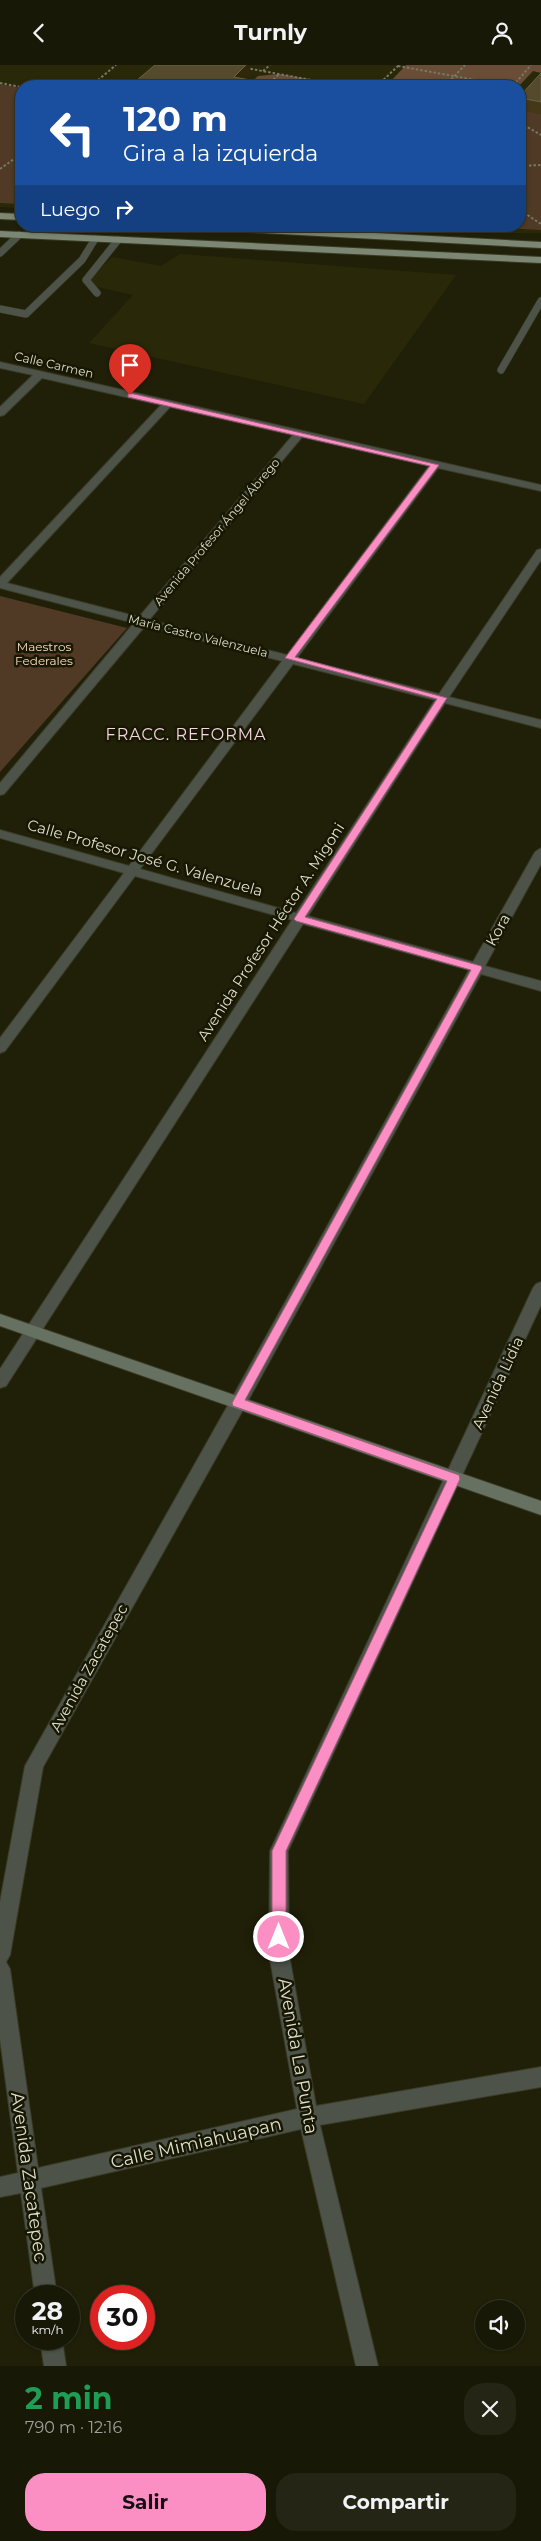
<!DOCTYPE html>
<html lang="es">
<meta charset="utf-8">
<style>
:root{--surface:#181807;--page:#252515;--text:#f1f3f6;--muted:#9fa09b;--line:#363728;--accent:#fb8fc3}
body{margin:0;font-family:Montserrat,sans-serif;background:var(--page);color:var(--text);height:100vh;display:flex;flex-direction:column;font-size:19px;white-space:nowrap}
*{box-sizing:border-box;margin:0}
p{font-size:16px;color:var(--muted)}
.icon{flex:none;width:28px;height:28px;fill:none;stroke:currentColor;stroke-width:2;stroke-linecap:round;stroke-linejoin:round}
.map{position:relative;height:2301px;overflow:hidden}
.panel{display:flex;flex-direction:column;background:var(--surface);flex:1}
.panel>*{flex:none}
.banner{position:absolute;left:15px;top:15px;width:511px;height:152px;border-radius:20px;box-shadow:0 1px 4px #0004,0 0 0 1px var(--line);background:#1a4fa0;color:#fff;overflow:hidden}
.tools{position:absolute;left:475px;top:2235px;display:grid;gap:10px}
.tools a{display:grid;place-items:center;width:50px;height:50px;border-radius:50%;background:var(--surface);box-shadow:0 1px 4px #0004,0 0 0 1px var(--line);font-size:25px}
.speed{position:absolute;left:15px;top:2220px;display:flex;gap:10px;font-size:25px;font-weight:700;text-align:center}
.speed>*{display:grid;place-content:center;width:65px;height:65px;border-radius:50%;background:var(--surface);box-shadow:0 1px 4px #0004,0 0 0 1px var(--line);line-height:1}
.speed small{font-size:12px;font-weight:400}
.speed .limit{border:8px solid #d22;background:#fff;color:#111}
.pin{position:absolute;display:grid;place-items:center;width:42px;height:42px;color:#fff;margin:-51px -21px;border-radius:50% 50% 50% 0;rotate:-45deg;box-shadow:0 0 5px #0007}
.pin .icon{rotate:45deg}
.me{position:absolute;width:55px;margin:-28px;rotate:0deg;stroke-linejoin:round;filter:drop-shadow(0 0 4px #0008)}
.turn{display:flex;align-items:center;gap:18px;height:105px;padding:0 25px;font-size:22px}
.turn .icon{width:65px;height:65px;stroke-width:2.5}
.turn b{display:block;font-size:35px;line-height:42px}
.then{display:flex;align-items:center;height:48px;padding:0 25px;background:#0003;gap:10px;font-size:19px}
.round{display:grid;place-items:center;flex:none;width:52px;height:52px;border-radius:20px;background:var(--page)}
.headline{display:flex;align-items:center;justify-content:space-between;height:85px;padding:0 25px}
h1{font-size:30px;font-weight:700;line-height:38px;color:#1e9e55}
.button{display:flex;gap:10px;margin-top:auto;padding:10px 25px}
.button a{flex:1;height:58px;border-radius:20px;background:var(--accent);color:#111;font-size:20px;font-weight:700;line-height:58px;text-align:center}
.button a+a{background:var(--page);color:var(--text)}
header{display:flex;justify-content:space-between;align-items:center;height:65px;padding:0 25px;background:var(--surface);font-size:22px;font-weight:700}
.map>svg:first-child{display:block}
</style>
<header><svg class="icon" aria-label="back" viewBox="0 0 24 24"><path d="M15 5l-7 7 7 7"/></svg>Turnly<svg class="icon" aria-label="person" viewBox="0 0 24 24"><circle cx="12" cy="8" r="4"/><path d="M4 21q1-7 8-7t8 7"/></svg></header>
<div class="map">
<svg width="541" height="2301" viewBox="0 0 541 2301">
<rect width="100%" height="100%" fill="#202009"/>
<!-- built -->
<g fill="#292909">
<path d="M0,0H541V168H497L370,161H520V21H21V143L0,142Z"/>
<path d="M180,189L456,210L364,339L89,278L133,230L85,219L112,192L161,201Z"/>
</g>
<!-- green -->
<g fill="#503925">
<path d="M0,19L21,23V139L0,138Z"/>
<path d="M528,46L541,49V165L467,161H520V57Z"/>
<path d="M0,531L127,563L0,707Z"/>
</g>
<!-- forest -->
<g fill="#694d36">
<path d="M406,0H541V8L533,6L519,21H383L390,17Z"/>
<path d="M279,9L352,21H247L258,11Z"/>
</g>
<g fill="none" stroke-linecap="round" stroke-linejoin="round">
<defs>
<g id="lane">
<path d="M0,188L19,170"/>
<path d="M97,228L86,215L118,175"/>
<path d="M0,244L26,249L82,195L95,174"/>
<path d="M501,305L541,236"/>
</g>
<g id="street">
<path d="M0,297L541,420V426L438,403L297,593L439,629L537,485L541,484V495L449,632L541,655V663L445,638L308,851L473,897L535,787L541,783V799L485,901L541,916V926L481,909L244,1343L43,1702L10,1890L6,1897L10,1904L38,2103L297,2044L269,1889L270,1786L533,1223L536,1219L541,1217V1240L288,1786L289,1889L316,2041L541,2002V2022L320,2060L378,2301H356L301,2064L41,2123L57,2231H35L21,2128L0,2132V2112L18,2108L0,1974V1837L25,1701L232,1333L469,905L303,859L6,1321L0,1323V1304L292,855L135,811L5,986L0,988V973L124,808L0,773V765L129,801L282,596L145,561L4,729L0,730V718L134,558L0,523V512L161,340L42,313L4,350L0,351V342L33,310L0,303ZM170,342L293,370L139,552L7,518ZM302,372L429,401L287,590L149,555ZM293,599L435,635L296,848L140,804Z"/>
<path d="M40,2274H62L66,2301H44Z"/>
</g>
<path id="secondary" d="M0,1249L541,1436V1450L0,1261Z"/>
<g id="primary">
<path d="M0,148L21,149V155L0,154Z"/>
<path d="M186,161H246L541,177V183L190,164Z"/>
<path d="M0,166L541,192V198L0,172Z"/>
</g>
</defs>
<!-- lane casing -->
<use href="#lane" stroke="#3a3b25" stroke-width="8"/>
<!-- street casing -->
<use href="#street" stroke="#3a3b25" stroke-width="2"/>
<!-- secondary casing -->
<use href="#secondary" stroke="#3a3b25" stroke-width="2"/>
<!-- primary casing -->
<use href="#primary" stroke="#3a3b25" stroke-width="2"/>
<!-- path -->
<g stroke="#787865" stroke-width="2" stroke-dasharray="2.5 2" stroke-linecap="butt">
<path d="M398,1L509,21"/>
<path d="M246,3L344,21"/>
<path d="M263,6L270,0"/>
<path d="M0,18L21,22"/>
<path d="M91,21L116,0"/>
<path d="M267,21L279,9"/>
<path d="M377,21L399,0"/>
<path d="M445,21L465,0"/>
<path d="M513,21L531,0"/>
<path d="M520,58L541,70"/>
<path d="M520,101L541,100"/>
<path d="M0,104L21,89"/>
<path d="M520,145L541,159"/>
</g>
<!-- lane -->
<use href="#lane" stroke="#4d5349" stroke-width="7"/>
<!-- street -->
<use href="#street" fill="#4d5349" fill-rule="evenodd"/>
<!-- secondary -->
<use href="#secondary" fill="#677161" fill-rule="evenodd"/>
<!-- primary -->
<use href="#primary" fill="#7b8773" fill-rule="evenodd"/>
</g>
<!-- wall -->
<path fill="#453819" d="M541,8V49L520,45V31Z"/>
<!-- shaded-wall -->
<path fill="#30270a" d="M246,0H249V12L239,21L234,12Z"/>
<!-- building -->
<g fill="#564a2c" stroke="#6b6146">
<path d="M155,0H246L234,12L283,21H130Z"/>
<path d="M541,8V37L520,33V31Z"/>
</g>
<!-- route -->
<path fill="#fb8fc3" stroke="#a35d7f" d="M130,328L439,400L295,592L447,633L305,852L481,901L482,903L245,1335L459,1410L460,1414L286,1786V1872L284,1877L279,1879L274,1877L272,1872V1786L447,1416L233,1341L232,1338L471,905L296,856L294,854L437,634L285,593L430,401L128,332V329Z"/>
<g text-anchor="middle" stroke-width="5" stroke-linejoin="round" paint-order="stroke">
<!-- far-street labels -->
<g font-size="12" fill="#dddecf" stroke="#171702">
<text transform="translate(54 300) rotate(13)" y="4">Calle Carmen</text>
<text transform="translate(217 467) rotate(-50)" y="4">Avenida Profesor Ángel Ábrego</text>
<text transform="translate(198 571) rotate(14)" y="4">María Castro Valenzuela</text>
</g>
<!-- far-park labels -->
<g font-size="12" fill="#f9dac0" stroke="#171702">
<text x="44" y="586">Maestros<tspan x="44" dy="14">Federales</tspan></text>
</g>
<!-- street labels -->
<g font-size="15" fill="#dddecf" stroke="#171702">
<text transform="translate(145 793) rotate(16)" y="5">Calle Profesor José G. Valenzuela</text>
<text transform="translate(498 865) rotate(-61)" y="5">Kora</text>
<text transform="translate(271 867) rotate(-57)" y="5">Avenida Profesor Héctor A. Migoni</text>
<text transform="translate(498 1318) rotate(-65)" y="5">Avenida Lidia</text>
<text transform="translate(89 1603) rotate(-61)" y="5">Avenida Zacatepec</text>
</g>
<!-- neighbourhood labels -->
<g font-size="16" letter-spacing="1" fill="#f6d6e3" stroke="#171702">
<text x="186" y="675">FRACC. REFORMA</text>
</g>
<!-- near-street labels -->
<g font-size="18" fill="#dddecf" stroke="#171702">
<text transform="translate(298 1991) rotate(80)" y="6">Avenida La Punta</text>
<text transform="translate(196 2078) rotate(-13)" y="6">Calle Mimiahuapan</text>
<text transform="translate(29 2112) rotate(82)" y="6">Avenida Zacatepec</text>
</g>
</g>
</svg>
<div class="tools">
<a><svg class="icon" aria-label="sound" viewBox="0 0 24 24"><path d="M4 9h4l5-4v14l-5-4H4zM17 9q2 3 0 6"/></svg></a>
</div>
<div class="speed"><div>28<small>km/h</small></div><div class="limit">30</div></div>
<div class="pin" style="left:130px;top:330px;background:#d93025"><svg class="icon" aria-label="arrive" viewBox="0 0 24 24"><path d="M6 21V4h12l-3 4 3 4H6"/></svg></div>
<svg class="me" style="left:279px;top:1872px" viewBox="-20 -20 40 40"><circle r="17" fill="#fb8fc3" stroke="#fff" stroke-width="3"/><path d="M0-11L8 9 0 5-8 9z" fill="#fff"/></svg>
<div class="banner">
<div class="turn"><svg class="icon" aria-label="left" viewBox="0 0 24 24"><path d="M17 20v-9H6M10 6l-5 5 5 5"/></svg><div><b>120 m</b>Gira a la izquierda</div></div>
<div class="then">Luego<svg class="icon" aria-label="right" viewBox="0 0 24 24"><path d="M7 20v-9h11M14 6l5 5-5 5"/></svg></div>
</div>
</div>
<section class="panel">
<div class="headline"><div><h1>2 min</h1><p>790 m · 12:16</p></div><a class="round"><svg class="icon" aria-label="close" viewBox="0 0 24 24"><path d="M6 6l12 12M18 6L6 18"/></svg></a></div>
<div class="button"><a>Salir</a><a>Compartir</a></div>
</section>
